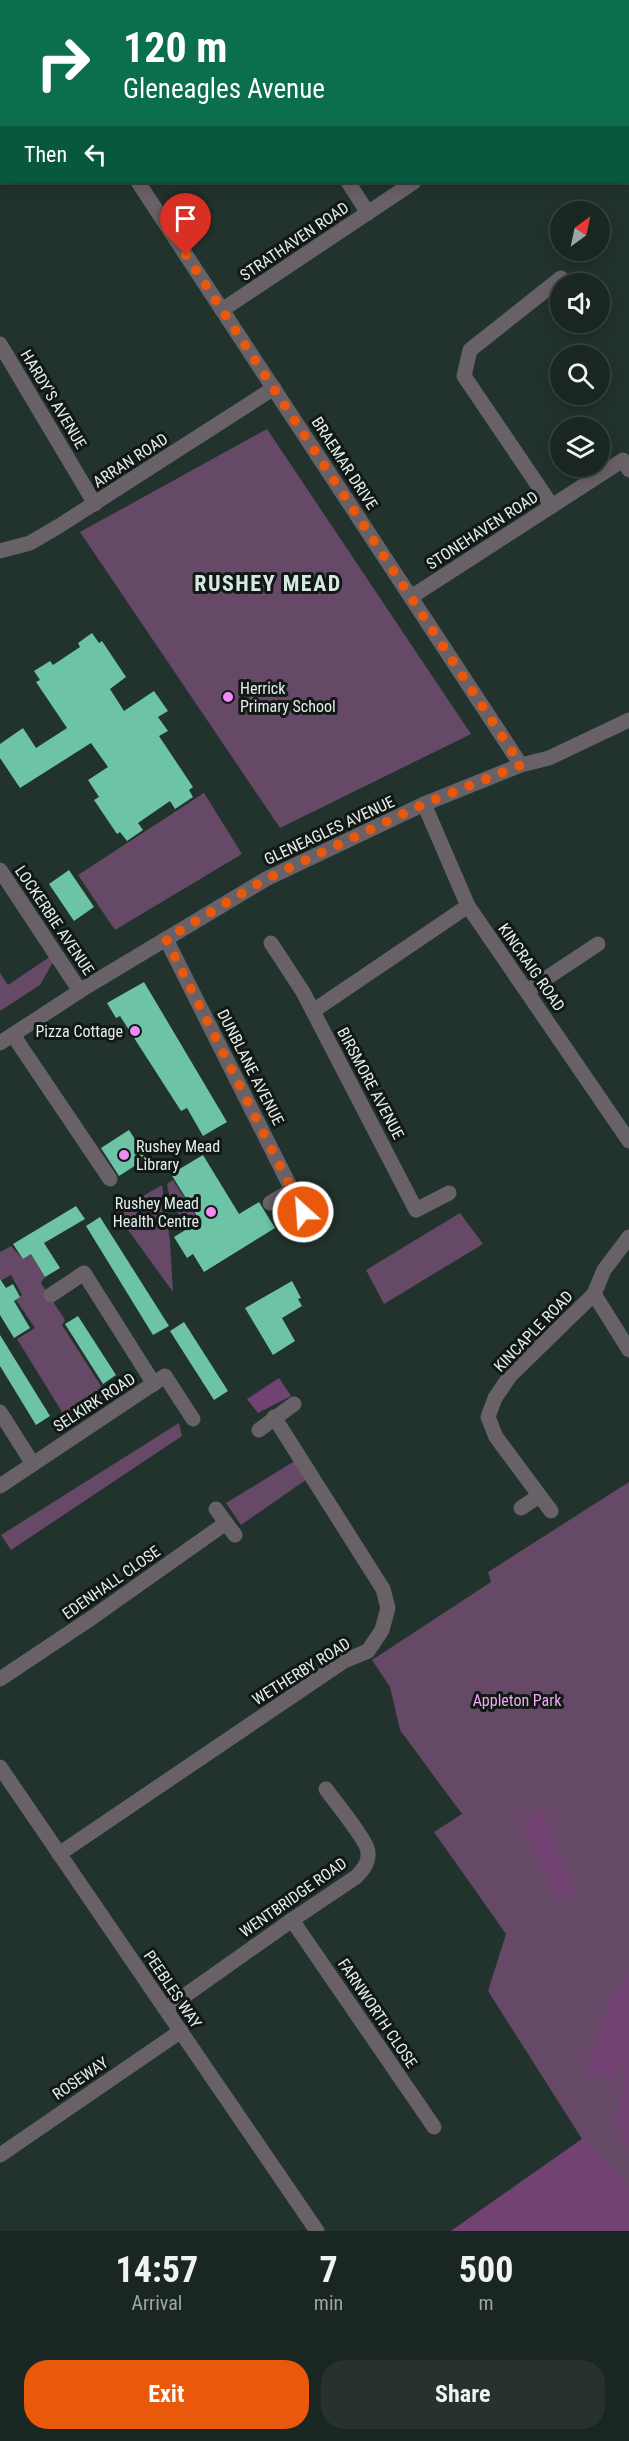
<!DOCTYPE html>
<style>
:root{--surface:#1a2621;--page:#27322e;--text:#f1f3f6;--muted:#9fa5a5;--line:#38433f;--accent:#ea580c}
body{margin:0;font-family:"Roboto Condensed",sans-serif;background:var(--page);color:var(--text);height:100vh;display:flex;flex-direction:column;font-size:22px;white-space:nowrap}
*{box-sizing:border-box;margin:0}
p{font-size:20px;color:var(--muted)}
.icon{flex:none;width:33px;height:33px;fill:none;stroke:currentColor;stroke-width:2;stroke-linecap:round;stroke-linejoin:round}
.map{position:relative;height:2231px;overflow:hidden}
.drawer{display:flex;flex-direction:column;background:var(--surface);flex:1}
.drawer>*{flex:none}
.banner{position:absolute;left:0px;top:0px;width:630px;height:183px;box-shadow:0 3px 15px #0003,0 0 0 2px var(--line);background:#0b6e4f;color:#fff;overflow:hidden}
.needle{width:39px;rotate:33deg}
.controls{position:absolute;left:550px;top:201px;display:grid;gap:12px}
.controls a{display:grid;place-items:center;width:60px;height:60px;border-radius:50%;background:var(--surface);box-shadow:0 3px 15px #0003,0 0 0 2px var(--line);font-size:30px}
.pin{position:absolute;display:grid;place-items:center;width:51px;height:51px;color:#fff;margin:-62px -26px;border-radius:50% 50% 50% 0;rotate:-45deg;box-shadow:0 0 6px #0007}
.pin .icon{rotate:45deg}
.me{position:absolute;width:66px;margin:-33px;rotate:334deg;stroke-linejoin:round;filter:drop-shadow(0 0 4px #0008)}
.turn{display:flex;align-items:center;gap:21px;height:126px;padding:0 24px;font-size:27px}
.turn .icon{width:78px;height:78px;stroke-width:2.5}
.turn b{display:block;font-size:42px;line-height:51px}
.then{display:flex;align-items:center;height:57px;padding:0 24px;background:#0003;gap:12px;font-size:22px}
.eta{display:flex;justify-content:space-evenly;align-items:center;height:102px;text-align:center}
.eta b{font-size:36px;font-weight:700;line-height:42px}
.primary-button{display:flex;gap:12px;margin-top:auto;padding:12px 24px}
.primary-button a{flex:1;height:69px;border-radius:24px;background:var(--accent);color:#fff;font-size:24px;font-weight:700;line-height:69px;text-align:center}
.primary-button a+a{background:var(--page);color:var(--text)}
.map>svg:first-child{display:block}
</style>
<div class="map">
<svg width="629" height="2231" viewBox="0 0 629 2231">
<rect width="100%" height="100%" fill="#22322c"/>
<!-- green -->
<g fill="#664966">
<path d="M267,429L471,734L280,828L80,532Z"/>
<path d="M204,793L242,854L115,930L78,875Z"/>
<path d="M51,956L53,962L40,985L0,1011V973L8,985Z"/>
<path d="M173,1180L200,1222C177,1222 170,1203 167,1184Z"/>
<path d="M162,1185L170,1241L173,1292L115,1212Z"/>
<path d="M460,1213L483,1244L384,1304L366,1270Z"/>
<path d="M11,1246L23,1259L31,1254L45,1277L41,1283L65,1320L62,1325L106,1394L67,1420L17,1339L35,1328L16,1300L22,1295L11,1275L0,1281V1252Z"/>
<path d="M179,1423L182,1436L11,1550L1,1535Z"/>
<path d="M298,1459L310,1477L241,1525L226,1503Z"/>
<path d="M629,1482V2231H451L582,2139L488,1991L506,1934L434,1832L462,1814L400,1730L390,1687L372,1660L491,1582L488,1572Z"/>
</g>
<!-- forest -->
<g fill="#714272">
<path d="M279,1378L291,1396L258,1413L247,1399Z"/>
<path d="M541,1808L575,1893L557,1899L521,1822Z"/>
<path d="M629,1973V2147L616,2127L625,2062L612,2083L585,2070L612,1996Z"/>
<path d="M582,2139L629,2187V2231H451Z"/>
</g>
<!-- building -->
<g fill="#6cc3a5">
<path d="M92,633L99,643L102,641L126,677L110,689L124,711L154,691L168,711L158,717L168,731L159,736L193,787L189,790L193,797L175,809L170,801L138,823L143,830L127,841L120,832L117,834L94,800L99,797L88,780L108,767L91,743L20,788L0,758V744L23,728L36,748L67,728L36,682L40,680L34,671L50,661L53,665L80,647L78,643Z"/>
<path d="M69,870L94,907L74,921L49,884Z"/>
<path d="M144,982L227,1122L203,1136L187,1108L181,1111L120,1016L116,1018L107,1003Z"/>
<path d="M129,1130L147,1158L119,1176L101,1148Z"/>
<path d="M203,1155L239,1214L259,1202L275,1228L204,1272L193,1254L187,1258L174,1237L200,1221L171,1174Z"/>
<path d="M76,1206L85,1219L44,1243L60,1268L45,1277L31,1254L23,1259L13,1244Z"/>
<path d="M100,1217L169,1326L153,1335L86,1226Z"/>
<path d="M0,1279L6,1288L13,1284L20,1297L14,1301L30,1328L14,1338L0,1315Z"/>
<path d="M292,1281L301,1298L298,1299L302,1306L282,1318L295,1341L273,1355L245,1308Z"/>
<path d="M78,1316L116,1375L103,1384L65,1324Z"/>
<path d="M184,1322L228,1391L214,1400L170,1331Z"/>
<path d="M0,1335L50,1416L36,1425L0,1366Z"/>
</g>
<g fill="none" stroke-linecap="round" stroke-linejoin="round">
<!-- minor -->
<g stroke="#686268" stroke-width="15">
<path d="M19,0L20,2"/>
<path d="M50,2L52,0"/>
<path d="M355,2L357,0"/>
<path d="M138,182L521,765"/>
<path d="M348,182L368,213"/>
<path d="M222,310L414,182"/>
<path d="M0,344L95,504"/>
<path d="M552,506L464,376L470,350L561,278"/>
<path d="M0,551L30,543L59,526L274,388"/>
<path d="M411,597L623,460L629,470"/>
<path d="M424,804L468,906L629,1141"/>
<path d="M0,870L80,991"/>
<path d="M166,939L303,1212"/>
<path d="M271,943L303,992L416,1210L449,1193"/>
<path d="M527,991L598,944"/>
<path d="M313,1011L468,906"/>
<path d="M13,1035L110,1179"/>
<path d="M0,1043L86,987L266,879L424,804L521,765L549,758L629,720"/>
<path d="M270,1203L292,1190"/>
<path d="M594,1294L629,1350"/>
<path d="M51,1295L84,1273L154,1384"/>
<path d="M0,1412L33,1464"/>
<path d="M259,1430L294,1404"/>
<path d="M0,1486L165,1376L193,1419"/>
<path d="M521,1508L539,1496"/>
<path d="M551,1511L496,1437L488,1417L495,1398L510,1376L594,1294L604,1270L629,1237"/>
<path d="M226,1523L235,1535"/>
<path d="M0,1679L93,1617L226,1523L216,1509"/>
<path d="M0,1767L317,2231"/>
<path d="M59,1854L344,1661L368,1651L382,1630L388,1608L383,1589L274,1417"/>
<path d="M292,1920L434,2127"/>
<path d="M166,2009L292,1920L356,1877C364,1869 371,1860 367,1848C362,1834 335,1802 326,1789"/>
<path d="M0,2155L181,2031"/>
</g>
<!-- highway -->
<g stroke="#b7a9b6" stroke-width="18">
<path d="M544,0L545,2"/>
<path d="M628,132L629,133"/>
</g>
</g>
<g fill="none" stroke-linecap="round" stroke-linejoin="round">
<!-- route -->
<path stroke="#ea580c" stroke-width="10" stroke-dasharray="0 18" d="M186,255L521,765L424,804L266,879L166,939L303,1212"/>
</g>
<!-- markers -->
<g fill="#f18af4" stroke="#111815" stroke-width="2">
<circle cx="228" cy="697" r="6"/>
<circle cx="135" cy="1031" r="6"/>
<circle cx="124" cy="1155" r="6"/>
<circle cx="211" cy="1212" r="6"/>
</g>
<g text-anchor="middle" stroke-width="6" stroke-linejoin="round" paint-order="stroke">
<!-- street labels -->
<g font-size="16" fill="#e4eeea" stroke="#111815">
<text transform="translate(294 241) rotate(-34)" y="6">STRATHAVEN ROAD</text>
<text transform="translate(54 399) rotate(59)" y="6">HARDY'S AVENUE</text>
<text transform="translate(130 460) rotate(-33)" y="6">ARRAN ROAD</text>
<text transform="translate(345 463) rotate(57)" y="6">BRAEMAR DRIVE</text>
<text transform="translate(482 530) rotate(-33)" y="6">STONEHAVEN ROAD</text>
<text transform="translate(329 830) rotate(-25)" y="6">GLENEAGLES AVENUE</text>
<text transform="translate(55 920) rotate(56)" y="6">LOCKERBIE AVENUE</text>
<text transform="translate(532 967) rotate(55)" y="6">KINCRAIG ROAD</text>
<text transform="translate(251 1067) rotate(63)" y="6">DUNBLANE AVENUE</text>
<text transform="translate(371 1083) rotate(62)" y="6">BIRSMORE AVENUE</text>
<text transform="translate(533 1331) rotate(-46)" y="6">KINCAPLE ROAD</text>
<text transform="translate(94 1402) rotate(-33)" y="6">SELKIRK ROAD</text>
<text transform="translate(111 1582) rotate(-35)" y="6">EDENHALL CLOSE</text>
<text transform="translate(301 1671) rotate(-32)" y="6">WETHERBY ROAD</text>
<text transform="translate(293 1897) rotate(-35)" y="6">WENTBRIDGE ROAD</text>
<text transform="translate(173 1989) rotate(56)" y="6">PEEBLES WAY</text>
<text transform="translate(378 2013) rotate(56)" y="6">FARNWORTH CLOSE</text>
<text transform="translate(80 2078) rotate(-34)" y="6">ROSEWAY</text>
</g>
<!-- poi labels -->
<g font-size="16" fill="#e4eeea" stroke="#111815" text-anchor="start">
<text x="240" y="694">Herrick<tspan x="240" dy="18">Primary School</tspan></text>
<text x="123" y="1037" text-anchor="end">Pizza Cottage</text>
<text x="136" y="1152">Rushey Mead<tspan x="136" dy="18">Library</tspan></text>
<text x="199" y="1209" text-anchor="end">Rushey Mead<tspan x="199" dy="18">Health Centre</tspan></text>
</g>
<!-- park labels -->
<g font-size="16" fill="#f1a9f1" stroke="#111815">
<text x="517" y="1706">Appleton Park</text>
</g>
<!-- district labels -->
<g font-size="22" font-weight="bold" letter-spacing="1.5" fill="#d6eae2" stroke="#111815">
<text x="268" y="591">RUSHEY MEAD</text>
</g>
</g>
</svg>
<div class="controls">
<a><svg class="needle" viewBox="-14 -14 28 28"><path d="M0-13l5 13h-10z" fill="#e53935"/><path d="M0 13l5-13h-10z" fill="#9fa5a5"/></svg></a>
<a><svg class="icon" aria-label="sound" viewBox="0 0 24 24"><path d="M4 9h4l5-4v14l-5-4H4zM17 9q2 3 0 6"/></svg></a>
<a><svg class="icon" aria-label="search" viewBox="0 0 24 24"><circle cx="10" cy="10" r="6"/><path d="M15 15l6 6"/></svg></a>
<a><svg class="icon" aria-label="layers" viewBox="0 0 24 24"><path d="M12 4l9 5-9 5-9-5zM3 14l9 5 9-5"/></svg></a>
</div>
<div class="pin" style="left:186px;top:255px;background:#d93025"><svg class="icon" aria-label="arrive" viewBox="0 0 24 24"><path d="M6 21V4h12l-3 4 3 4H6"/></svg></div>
<svg class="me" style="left:303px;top:1212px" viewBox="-20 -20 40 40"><circle r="17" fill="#ea580c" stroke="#fff" stroke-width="3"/><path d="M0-11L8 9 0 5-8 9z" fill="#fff"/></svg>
<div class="banner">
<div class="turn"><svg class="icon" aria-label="right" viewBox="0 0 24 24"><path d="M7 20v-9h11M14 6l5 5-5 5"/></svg><div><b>120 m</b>Gleneagles Avenue</div></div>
<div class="then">Then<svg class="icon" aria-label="left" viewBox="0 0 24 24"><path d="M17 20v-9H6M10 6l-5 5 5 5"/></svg></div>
</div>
</div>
<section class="drawer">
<div class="eta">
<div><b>14:57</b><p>Arrival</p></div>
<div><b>7</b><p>min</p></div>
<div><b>500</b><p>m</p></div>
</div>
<div class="primary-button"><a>Exit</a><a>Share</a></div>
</section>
